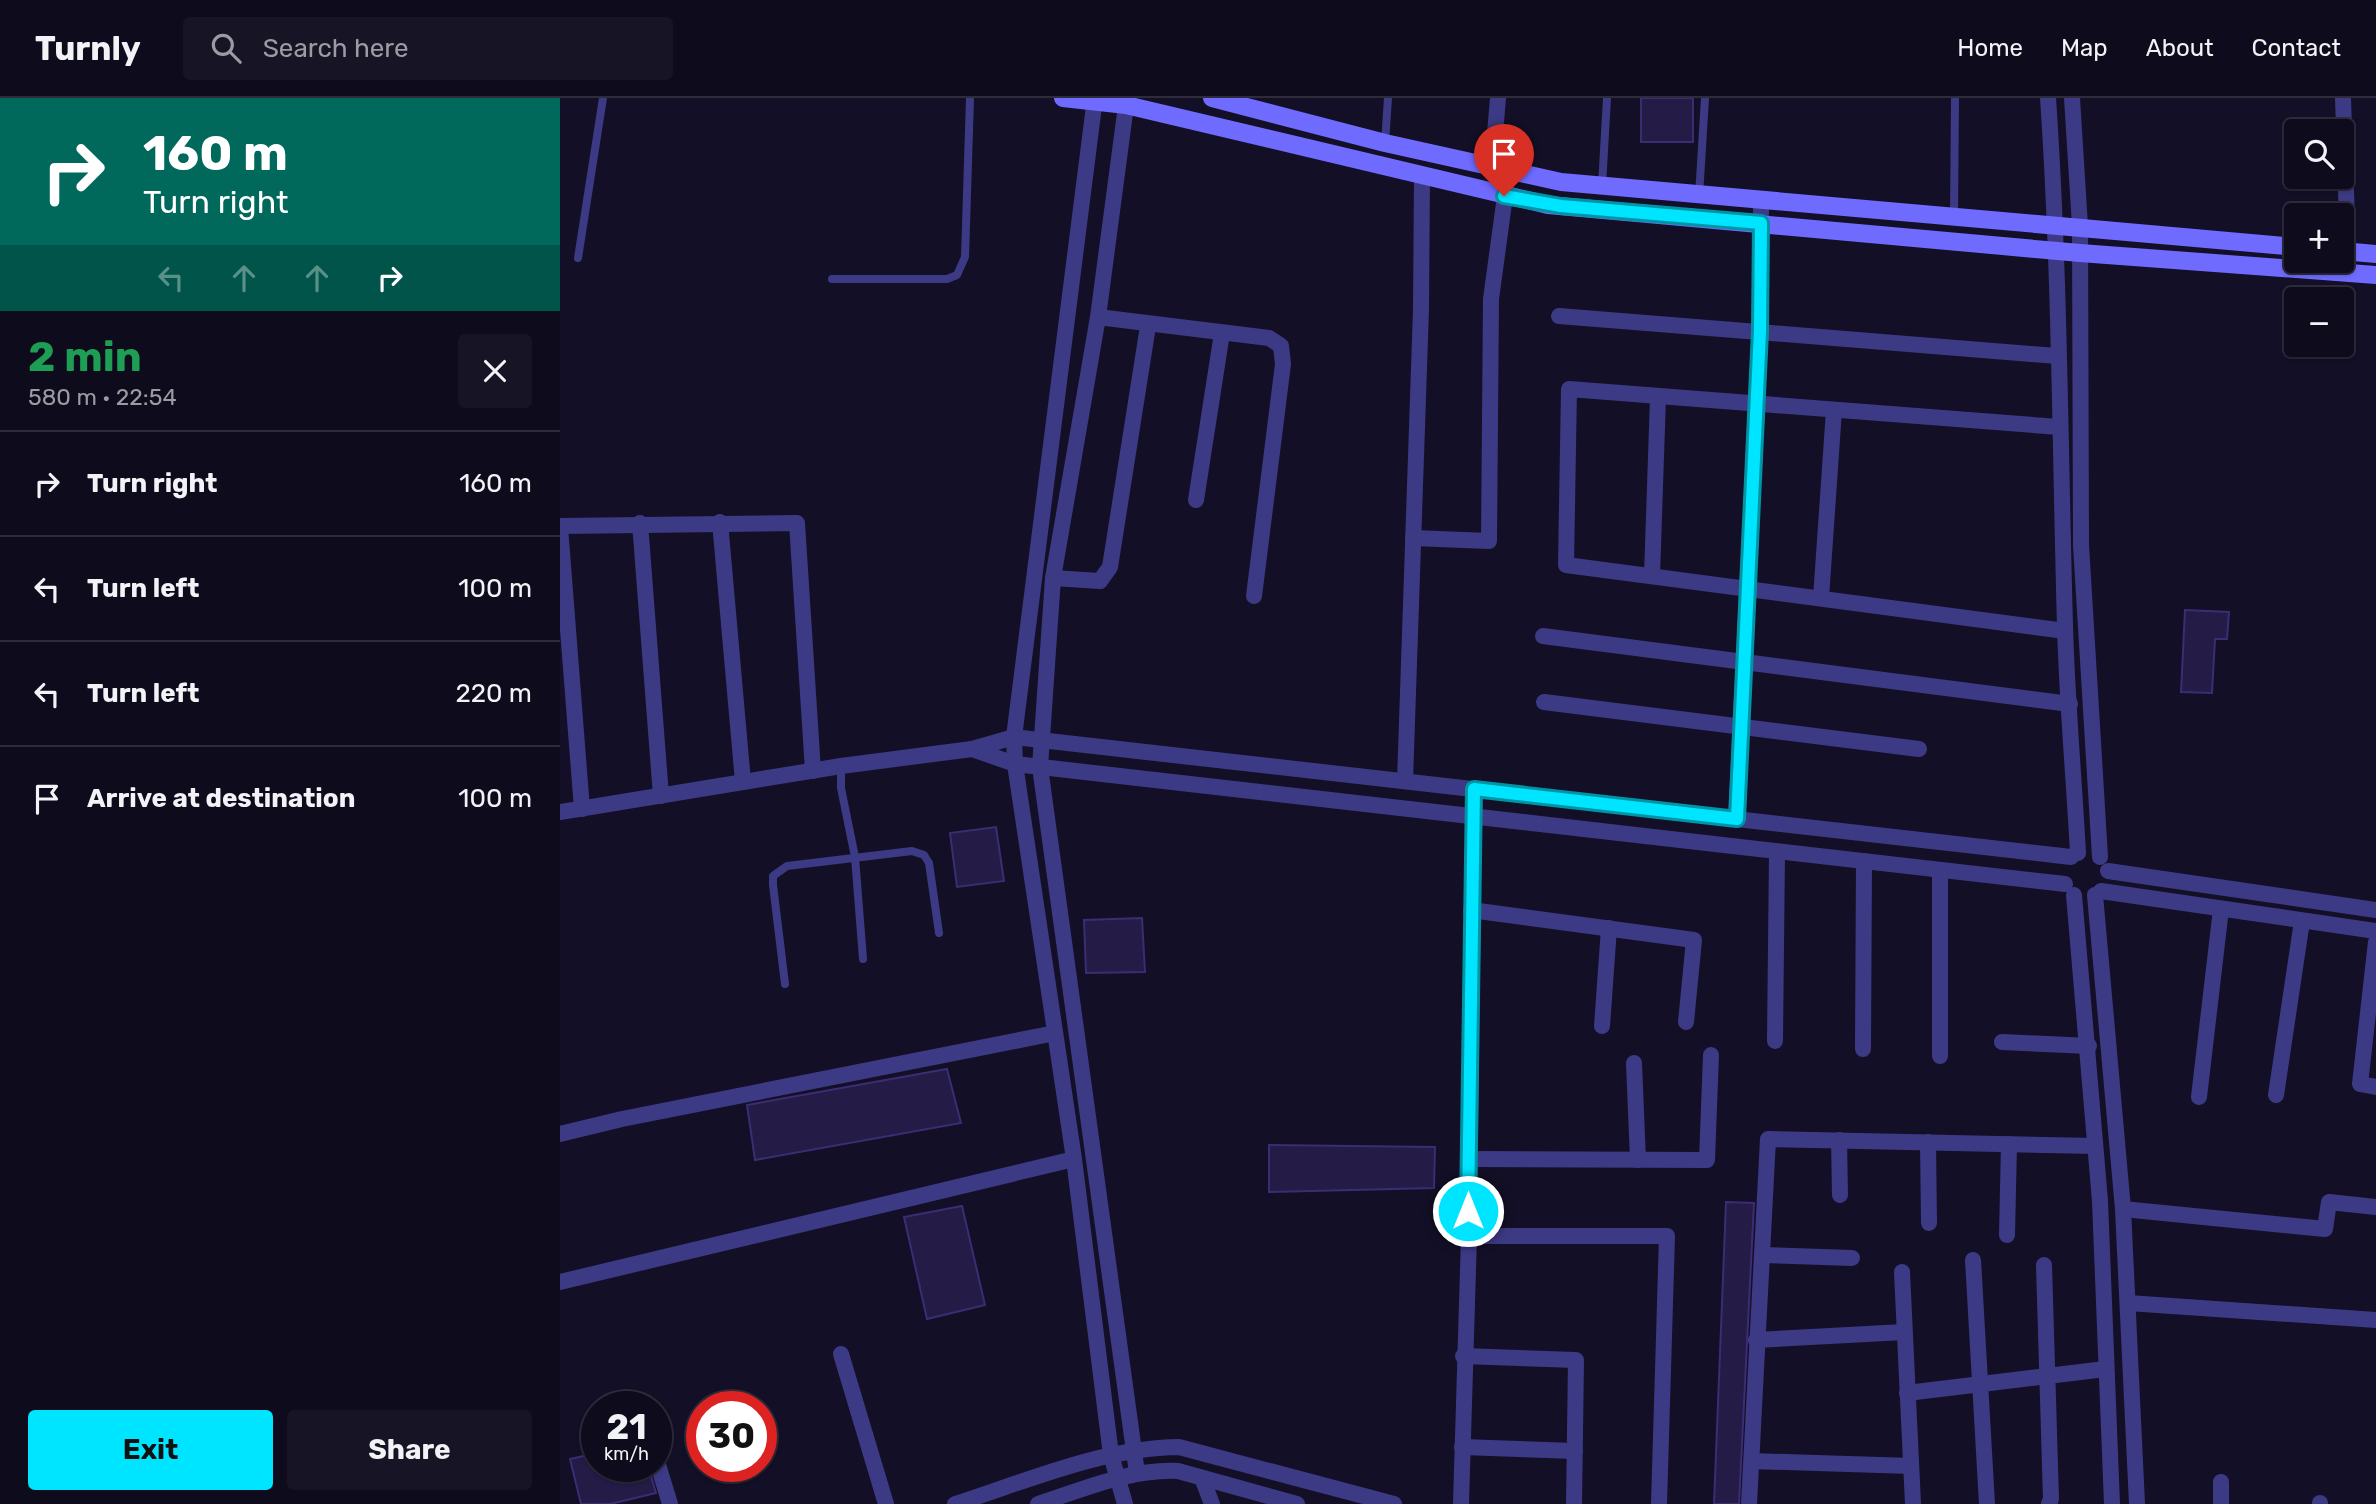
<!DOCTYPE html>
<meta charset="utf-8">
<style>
:root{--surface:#0e0b1c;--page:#171425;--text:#f1f3f6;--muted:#9b9ba3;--line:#2e2b3b;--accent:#00e5ff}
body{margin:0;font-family:Rubik,sans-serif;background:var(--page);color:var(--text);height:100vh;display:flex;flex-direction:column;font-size:26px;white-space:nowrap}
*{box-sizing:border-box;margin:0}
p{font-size:23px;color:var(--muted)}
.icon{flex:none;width:38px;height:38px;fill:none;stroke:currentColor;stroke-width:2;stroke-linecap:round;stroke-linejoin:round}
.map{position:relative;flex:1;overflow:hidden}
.details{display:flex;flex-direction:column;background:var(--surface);width:560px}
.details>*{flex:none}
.hud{background:#00695c;color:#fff;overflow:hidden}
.buttons{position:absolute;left:1724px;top:21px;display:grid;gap:14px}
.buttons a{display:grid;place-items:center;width:70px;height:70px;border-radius:7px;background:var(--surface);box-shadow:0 2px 5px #0004,0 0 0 2px var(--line);font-size:35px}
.speed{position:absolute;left:21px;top:1293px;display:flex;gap:14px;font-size:35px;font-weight:700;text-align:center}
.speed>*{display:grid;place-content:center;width:91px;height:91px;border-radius:50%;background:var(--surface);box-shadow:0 2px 5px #0004,0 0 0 2px var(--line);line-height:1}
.speed small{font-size:18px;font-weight:400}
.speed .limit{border:10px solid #d22;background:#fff;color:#111}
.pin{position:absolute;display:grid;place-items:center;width:60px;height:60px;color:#fff;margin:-72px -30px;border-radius:50% 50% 50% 0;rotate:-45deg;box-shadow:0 0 7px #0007}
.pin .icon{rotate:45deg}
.me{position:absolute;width:77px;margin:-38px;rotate:0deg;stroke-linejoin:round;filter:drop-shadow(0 0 5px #0008)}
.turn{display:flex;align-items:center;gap:24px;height:147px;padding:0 28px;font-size:32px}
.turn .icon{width:91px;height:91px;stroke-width:2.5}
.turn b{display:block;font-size:49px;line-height:60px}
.lanes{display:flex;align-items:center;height:66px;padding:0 28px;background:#0003;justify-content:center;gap:35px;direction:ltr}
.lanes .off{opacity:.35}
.round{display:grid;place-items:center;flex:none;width:74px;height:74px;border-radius:7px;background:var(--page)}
.head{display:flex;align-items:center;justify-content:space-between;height:119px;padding:0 28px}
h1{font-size:42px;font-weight:700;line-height:52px;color:#1e9e55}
.button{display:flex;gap:14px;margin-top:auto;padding:14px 28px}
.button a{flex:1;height:80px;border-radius:7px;background:var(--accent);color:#111;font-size:28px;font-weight:700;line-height:80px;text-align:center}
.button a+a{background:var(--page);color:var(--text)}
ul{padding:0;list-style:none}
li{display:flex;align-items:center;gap:21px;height:105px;padding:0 28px;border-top:2px solid var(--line)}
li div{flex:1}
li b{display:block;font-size:26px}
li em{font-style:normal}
header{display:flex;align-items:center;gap:42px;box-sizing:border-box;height:98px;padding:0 35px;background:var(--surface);border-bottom:2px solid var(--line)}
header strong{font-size:33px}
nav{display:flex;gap:38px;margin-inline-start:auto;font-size:24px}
.search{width:490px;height:63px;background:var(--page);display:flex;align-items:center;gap:18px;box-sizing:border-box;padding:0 24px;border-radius:7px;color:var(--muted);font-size:26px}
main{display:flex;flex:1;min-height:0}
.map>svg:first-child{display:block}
</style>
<header>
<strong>Turnly</strong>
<div class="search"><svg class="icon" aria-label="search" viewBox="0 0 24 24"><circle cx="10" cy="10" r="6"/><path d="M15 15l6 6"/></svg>Search here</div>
<nav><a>Home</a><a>Map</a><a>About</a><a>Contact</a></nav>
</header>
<main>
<section class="details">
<div class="hud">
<div class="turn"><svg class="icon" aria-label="right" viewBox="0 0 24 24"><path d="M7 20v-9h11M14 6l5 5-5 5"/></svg><div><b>160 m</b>Turn right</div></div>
<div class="lanes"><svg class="icon off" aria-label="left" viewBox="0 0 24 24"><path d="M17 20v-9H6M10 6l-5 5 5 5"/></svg><svg class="icon off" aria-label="ahead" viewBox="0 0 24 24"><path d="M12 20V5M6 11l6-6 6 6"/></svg><svg class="icon off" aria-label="ahead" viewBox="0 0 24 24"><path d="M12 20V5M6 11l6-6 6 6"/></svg><svg class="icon" aria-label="right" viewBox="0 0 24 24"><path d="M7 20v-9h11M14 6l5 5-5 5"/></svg></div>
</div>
<div class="head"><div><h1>2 min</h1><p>580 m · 22:54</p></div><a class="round"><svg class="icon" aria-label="close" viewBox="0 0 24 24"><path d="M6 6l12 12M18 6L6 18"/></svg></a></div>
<ul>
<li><svg class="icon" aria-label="right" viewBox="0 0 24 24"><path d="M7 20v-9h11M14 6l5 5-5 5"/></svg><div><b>Turn right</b></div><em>160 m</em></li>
<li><svg class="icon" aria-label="left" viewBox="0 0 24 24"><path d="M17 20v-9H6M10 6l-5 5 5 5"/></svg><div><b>Turn left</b></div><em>100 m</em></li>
<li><svg class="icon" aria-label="left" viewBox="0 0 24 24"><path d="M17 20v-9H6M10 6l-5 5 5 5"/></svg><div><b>Turn left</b></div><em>220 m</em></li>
<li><svg class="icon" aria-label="arrive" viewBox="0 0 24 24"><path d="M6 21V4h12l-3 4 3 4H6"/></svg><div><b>Arrive at destination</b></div><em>100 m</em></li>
</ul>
<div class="button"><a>Exit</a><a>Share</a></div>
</section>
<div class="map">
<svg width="1816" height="1406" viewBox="0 0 1816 1406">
<rect width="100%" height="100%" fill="#130f26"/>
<!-- building -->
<g fill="#241b47" stroke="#3b2d73" stroke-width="2">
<rect x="1081" y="0" width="52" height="44"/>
<path d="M1625,512L1669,514L1667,541H1655L1652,595L1621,594Z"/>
<path d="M436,729L444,783L397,789L390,735Z"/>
<path d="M582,820L585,874L526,875L524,822Z"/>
<path d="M387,971L401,1025L195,1062L187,1007Z"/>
<path d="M709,1047L875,1049L874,1090L709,1094Z"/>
<path d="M1166,1104L1194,1105L1179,1406H1154Z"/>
<path d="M402,1108L425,1207L367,1221L344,1119Z"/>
<path d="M37,1355V1368H88L96,1395L50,1406H21L10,1361Z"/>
</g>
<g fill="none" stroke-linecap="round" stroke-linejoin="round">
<!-- lane -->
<g stroke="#3d3a85" stroke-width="8">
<path d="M825,45L828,0"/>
<path d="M1042,88L1047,0"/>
<path d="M1139,98L1145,0"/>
<path d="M1394,119L1395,0"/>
<path d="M18,160L43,0"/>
<path d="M272,181H387L397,177L405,159L410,0"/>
<path d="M281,668V690L295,759L303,861"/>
<path d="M225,886L213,787V778L227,768L352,753L364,757L369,765L379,835"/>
</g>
<!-- street -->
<g stroke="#3d3a85" stroke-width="16">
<path d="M535,0L454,639L455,666L514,1061L551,1357L565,1406"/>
<path d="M567,0L538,219L493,480L480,669L577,1375"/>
<path d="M1488,0C1500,176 1500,352 1505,528C1507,604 1514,680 1518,755"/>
<path d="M1512,0L1520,128L1521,447L1540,759"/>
<path d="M1783,0L1788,154"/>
<path d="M932,71L938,0"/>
<path d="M999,218L1497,258"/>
<path d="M538,219L709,240L721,248L723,266L694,498"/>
<path d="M1499,329L1009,291L1006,467L1505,533"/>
<path d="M636,402L662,235"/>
<path d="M160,424L183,684"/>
<path d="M80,425L101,698"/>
<path d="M0,428L237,425L253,673"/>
<path d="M0,429L22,711"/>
<path d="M853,440L929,443L931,201L945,98"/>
<path d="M1092,478L1098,299"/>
<path d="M493,480L540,483L550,469L588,228"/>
<path d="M1261,500L1274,312"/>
<path d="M983,538L1510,606"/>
<path d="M984,604L1359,651"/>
<path d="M412,651L455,666L1505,786"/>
<path d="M845,683L861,211L862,78"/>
<path d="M0,714L281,668L412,651L454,639L1511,759"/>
<path d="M1176,721L1200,233L1201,104"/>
<path d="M1380,772V958"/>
<path d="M1548,773L1816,812"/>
<path d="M1541,793L1816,833"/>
<path d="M1514,797L1540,1103L1552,1406"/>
<path d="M1535,797L1563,1111L1577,1406"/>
<path d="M911,812L1134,842L1126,924"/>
<path d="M1816,844L1800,986L1816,989"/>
<path d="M1042,928L1049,830"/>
<path d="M1215,943L1217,754"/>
<path d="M1442,944L1529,948"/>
<path d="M1303,951L1304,763"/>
<path d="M1074,965L1078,1062"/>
<path d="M1716,997L1742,823"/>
<path d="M1639,999L1661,811"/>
<path d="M0,1036L62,1021L495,935"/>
<path d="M1279,1042L1280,1097"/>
<path d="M1368,1044L1369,1125"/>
<path d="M908,1061L1147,1062L1151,957"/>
<path d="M1563,1111L1765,1131L1769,1104L1816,1109"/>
<path d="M1447,1137L1449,1046"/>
<path d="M909,1138H1107L1099,1406"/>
<path d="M1202,1157L1292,1160"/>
<path d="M1413,1162L1427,1406"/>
<path d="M1484,1167L1491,1401L1489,1406"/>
<path d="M1342,1174L1353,1406"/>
<path d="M0,1184L514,1061"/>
<path d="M1568,1205L1816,1222"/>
<path d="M1196,1242L1344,1234"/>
<path d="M281,1256L326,1406"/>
<path d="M903,1258L1016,1262L1014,1406"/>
<path d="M1347,1295L1545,1271"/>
<path d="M902,1349L1015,1353"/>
<path d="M96,1360L110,1406"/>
<path d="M1192,1363L1351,1368"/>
<path d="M642,1380L652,1406"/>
<path d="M395,1406C467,1383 542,1350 619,1349L834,1406"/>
<path d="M478,1406C524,1391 569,1371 618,1373L737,1406"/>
<path d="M901,1406L909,1138L914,691"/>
<path d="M1189,1406L1208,1041L1535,1048"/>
<path d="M1661,1406V1384"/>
<path d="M1760,1406V1405"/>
</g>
<!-- secondary -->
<g stroke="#6f6bff" stroke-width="18">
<path d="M503,0L566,7L988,107L1520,155L1816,177"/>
<path d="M652,0L825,45L1001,84L1736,149"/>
<path d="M1782,153L1816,156"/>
</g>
</g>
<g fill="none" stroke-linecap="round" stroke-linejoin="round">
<defs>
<path id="route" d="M908,1113L914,691L1177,721L1200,233L1201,125L1001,108L944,98"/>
</defs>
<!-- route casing -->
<use href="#route" stroke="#0095a6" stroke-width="18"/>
<!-- route -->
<use href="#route" stroke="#00e5ff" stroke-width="12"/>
</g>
</svg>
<div class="buttons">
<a><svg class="icon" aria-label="search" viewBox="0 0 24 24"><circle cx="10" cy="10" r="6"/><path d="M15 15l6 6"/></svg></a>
<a>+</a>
<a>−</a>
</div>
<div class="speed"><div>21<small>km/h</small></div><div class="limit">30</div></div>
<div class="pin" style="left:944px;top:98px;background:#d93025"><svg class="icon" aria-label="arrive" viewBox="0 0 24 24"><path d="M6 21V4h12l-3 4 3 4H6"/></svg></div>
<svg class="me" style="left:908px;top:1113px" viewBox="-20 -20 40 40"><circle r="17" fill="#00e5ff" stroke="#fff" stroke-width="3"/><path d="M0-11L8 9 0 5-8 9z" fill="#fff"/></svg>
</div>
</main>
